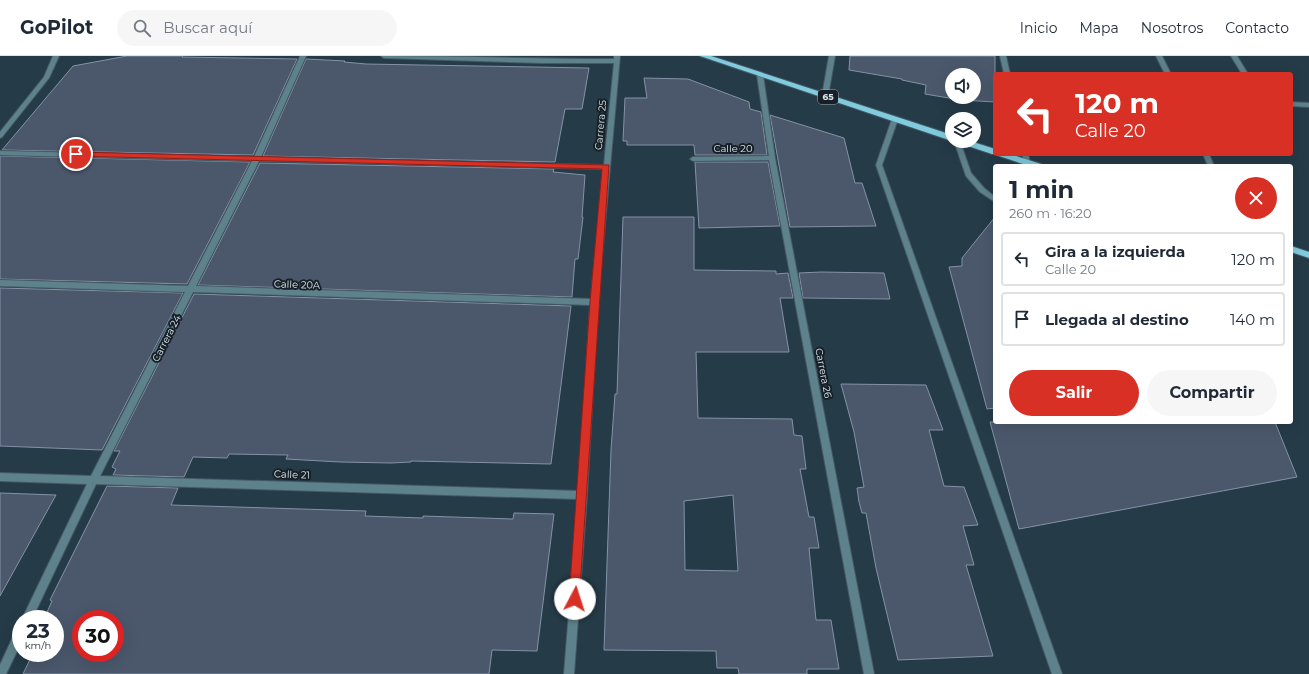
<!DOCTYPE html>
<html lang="es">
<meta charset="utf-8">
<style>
:root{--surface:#fff;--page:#f6f6f7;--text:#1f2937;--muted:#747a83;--line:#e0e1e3;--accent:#d93025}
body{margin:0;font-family:Montserrat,sans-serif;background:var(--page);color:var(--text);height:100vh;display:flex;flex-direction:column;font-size:15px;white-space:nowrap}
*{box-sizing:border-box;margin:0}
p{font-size:13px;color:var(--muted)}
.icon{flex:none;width:22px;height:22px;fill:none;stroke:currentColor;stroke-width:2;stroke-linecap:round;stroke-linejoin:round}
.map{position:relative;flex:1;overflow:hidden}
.side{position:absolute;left:993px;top:108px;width:300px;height:260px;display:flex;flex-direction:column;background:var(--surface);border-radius:4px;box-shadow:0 4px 16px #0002}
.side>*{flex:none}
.top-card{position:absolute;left:993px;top:16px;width:300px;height:84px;border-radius:4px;box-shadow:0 4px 16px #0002;background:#d93025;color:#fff;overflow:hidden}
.tools{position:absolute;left:945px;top:12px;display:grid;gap:8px}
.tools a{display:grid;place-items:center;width:36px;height:36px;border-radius:50%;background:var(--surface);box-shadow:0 4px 16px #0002;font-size:20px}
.speed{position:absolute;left:12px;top:554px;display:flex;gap:8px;font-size:20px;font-weight:700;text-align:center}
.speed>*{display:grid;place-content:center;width:52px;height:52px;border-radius:50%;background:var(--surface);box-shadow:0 4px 16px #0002;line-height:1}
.speed small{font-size:10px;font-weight:400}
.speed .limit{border:6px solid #d22;background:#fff;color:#111}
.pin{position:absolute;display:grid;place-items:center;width:34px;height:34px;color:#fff;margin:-17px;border:2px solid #fff;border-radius:50%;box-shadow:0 1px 4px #0007}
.me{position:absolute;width:44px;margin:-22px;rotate:5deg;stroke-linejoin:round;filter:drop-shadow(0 0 3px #0008)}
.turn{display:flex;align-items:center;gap:14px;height:84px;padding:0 16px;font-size:18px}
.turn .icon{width:52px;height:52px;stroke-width:2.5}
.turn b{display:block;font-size:28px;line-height:34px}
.round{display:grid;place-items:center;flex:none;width:42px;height:42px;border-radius:21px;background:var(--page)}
.overview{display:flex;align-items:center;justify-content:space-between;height:68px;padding:0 16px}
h1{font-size:24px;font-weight:700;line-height:30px}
.action{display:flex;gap:8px;margin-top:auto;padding:8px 16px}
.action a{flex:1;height:46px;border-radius:24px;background:var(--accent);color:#fff;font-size:16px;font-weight:700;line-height:46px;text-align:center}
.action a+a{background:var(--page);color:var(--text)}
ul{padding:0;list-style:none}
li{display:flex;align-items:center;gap:12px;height:54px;margin:0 8px 6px;padding:0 8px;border:2px solid var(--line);border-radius:4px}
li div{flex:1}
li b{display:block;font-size:15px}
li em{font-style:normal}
header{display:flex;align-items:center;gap:24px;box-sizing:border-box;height:56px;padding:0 20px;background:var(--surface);border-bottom:1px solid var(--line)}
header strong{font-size:19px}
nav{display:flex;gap:22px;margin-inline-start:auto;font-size:14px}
.search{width:280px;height:36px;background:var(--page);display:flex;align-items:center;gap:10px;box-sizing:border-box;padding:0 14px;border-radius:22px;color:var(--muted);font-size:15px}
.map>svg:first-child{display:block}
</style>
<header>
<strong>GoPilot</strong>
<div class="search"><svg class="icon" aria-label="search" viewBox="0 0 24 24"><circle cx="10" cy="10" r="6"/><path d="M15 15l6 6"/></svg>Buscar aquí</div>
<nav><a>Inicio</a><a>Mapa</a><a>Nosotros</a><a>Contacto</a></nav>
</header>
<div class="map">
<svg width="1309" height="618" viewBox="0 0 1309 618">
<rect width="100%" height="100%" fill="#253b48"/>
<!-- building -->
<g fill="#4b586c" stroke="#8492a8" fill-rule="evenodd">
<path d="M127,0H183L182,1L297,3L253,99L2,94L73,10Z"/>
<path d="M850,0H995V46L961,44L925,38L926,29L902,24V23L849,14ZM952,19H974V41H952Z"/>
<path d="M306,3L345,5L344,6L366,8L589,12L582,53H565L555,106L263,100Z"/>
<path d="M644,22L688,23L749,46L750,53L761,56L767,99H695L694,89H627V85H623L625,42H647Z"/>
<path d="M770,59L844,82L855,127H862L876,170L790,171Z"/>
<path d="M0,100L250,106L187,228L0,223Z"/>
<path d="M695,106H768L780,170L699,172Z"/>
<path d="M260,107L554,113L553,116L585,119L582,161H583L578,203H575L572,241L198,229Z"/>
<path d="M623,161H694V214L776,215V218L788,217L793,242H780L789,296H696L698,362L792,363L794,379L802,380L806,413H800L809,461H814L819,492H809L816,564H831L839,613H807V618H739L738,612H717L716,595L604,594L611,394L615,338H617ZM733,439L738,515L685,514L684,445Z"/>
<path d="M995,161V352L987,353L949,211L962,210V202Z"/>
<path d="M821,216L884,217L890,243L803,242L799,217Z"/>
<path d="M0,232L183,237L102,394L0,390Z"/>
<path d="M194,238L571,250L551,408L411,405V406L391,407L340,406L286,403L288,399L229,398L227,402L193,401L184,421L113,419L116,413L112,411L120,395H114Z"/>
<path d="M841,328L926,329L943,374H929L944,430L964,431L978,469L963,470L974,509H966L993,600L898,604L876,512L866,457H862L859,446L857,432L864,431L854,376Z"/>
<path d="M990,366H1275L1297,421L1019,473Z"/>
<path d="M107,430L178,432L171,449L366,455L365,460L423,462V460L513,463L514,457L554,458L537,595L492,594L489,618H23L33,597H55V563H44L52,545L50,544ZM81,563H115V597H81Z"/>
<path d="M0,437L56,439L0,540Z"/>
</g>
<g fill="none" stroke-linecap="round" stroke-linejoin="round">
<defs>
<path id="service" d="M954,85H960L971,117L984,132L995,141V146L980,136L966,120Z"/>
<g id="minor">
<path d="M53,0H59L49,22L2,81L0,82V76L44,21Z"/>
<path d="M300,0H306L261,101L604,109L614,7H543L384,2L381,0C459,0 536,3 614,3V0H620L598,246L587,439L574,618H564L578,443L96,428L32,563H22L87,428L0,425V417L91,420L185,236L0,230V224L188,230L252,105L0,99V95L254,101ZM259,105L603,113L591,243L196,230ZM193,236L590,249L579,435L100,420Z"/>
<path d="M829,0H835L828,40L825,42L822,40Z"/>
<path d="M1000,0H1006L1010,18H1004Z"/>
<path d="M1156,0H1162L1171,18H1165Z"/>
<path d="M1231,0H1237L1248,18H1242Z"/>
<path d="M760,17L763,19L775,102L874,618H864L769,104L693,105L690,103L693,101L769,100L757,19Z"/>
<path d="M1291,46L1309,47V51L1291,50Z"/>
<path d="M895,61L898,63L882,109L1062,618H1052L876,109L892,63Z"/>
<path d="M1022,98H1028L1030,106L1029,108H1025Z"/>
<path d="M1203,98H1209L1214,110H1208Z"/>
<path d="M21,571V587L6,618H0V609L17,572Z"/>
</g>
<g id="primary">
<path d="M700,0H711L952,79V85Z"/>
<path d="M958,85H970L995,93V98H997H992L959,87Z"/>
<path d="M998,98H1010L1041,108L1042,110H1029L999,100Z"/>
<path d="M1291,190L1309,196V202L1291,196Z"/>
</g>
</defs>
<!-- service casing -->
<use href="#service" stroke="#465a66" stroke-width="2"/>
<!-- minor casing -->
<use href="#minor" stroke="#465a66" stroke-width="2"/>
<!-- primary casing -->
<use href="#primary" stroke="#465a66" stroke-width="2"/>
<!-- service -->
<use href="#service" fill="#5e828b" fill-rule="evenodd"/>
<!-- minor -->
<use href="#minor" fill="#5e828b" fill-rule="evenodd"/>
<!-- primary -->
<use href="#primary" fill="#7fccde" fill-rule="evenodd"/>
</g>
<!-- route -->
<path fill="#d93025" stroke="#8d1f18" d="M76,96L609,109L579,547L575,549L571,547L569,543L590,246L602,113L73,100L72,98Z"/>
<g text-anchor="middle" stroke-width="4" stroke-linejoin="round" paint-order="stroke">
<!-- shield labels -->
<rect fill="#172026" stroke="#a0abb3" stroke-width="1" x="818" y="34" width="20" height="14" rx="3"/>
<g font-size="9" font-weight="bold" fill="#dae6ef">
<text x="828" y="44">65</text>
</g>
<!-- street labels -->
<g font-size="10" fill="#dae6ef" stroke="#172026">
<text transform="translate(600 69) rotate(-85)" y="4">Carrera 25</text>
<text x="733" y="96">Calle 20</text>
<text transform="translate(297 228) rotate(2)" y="4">Calle 20A</text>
<text transform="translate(166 282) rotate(-63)" y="4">Carrera 24</text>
<text transform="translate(824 317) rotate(79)" y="4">Carrera 26</text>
<text transform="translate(292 418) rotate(2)" y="4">Calle 21</text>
</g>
</g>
</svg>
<div class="tools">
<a><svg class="icon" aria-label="sound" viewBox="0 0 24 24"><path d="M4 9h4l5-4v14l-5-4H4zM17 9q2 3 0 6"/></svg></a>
<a><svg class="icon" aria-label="layers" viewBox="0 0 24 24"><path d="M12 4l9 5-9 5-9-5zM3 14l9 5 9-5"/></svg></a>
</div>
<div class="speed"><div>23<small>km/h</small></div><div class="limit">30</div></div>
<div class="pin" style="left:76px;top:98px;background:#d93025"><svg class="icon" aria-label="arrive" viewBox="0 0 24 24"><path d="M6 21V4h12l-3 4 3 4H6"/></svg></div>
<svg class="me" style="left:575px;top:543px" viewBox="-20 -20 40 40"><circle r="19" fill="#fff"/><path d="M0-13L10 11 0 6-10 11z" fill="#d93025"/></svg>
<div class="top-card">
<div class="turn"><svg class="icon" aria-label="left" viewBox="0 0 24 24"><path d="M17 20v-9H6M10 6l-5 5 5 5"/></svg><div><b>120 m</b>Calle 20</div></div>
</div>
<section class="side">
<div class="overview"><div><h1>1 min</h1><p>260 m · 16:20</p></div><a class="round" style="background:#d93025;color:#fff"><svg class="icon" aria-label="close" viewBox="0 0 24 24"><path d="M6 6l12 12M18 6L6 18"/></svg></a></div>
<ul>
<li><svg class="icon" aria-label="left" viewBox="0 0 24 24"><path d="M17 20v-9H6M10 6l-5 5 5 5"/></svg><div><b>Gira a la izquierda</b><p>Calle 20</p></div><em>120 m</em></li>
<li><svg class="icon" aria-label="arrive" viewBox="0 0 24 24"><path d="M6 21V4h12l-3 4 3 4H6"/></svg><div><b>Llegada al destino</b></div><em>140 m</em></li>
</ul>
<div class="action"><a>Salir</a><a>Compartir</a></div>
</section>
</div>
